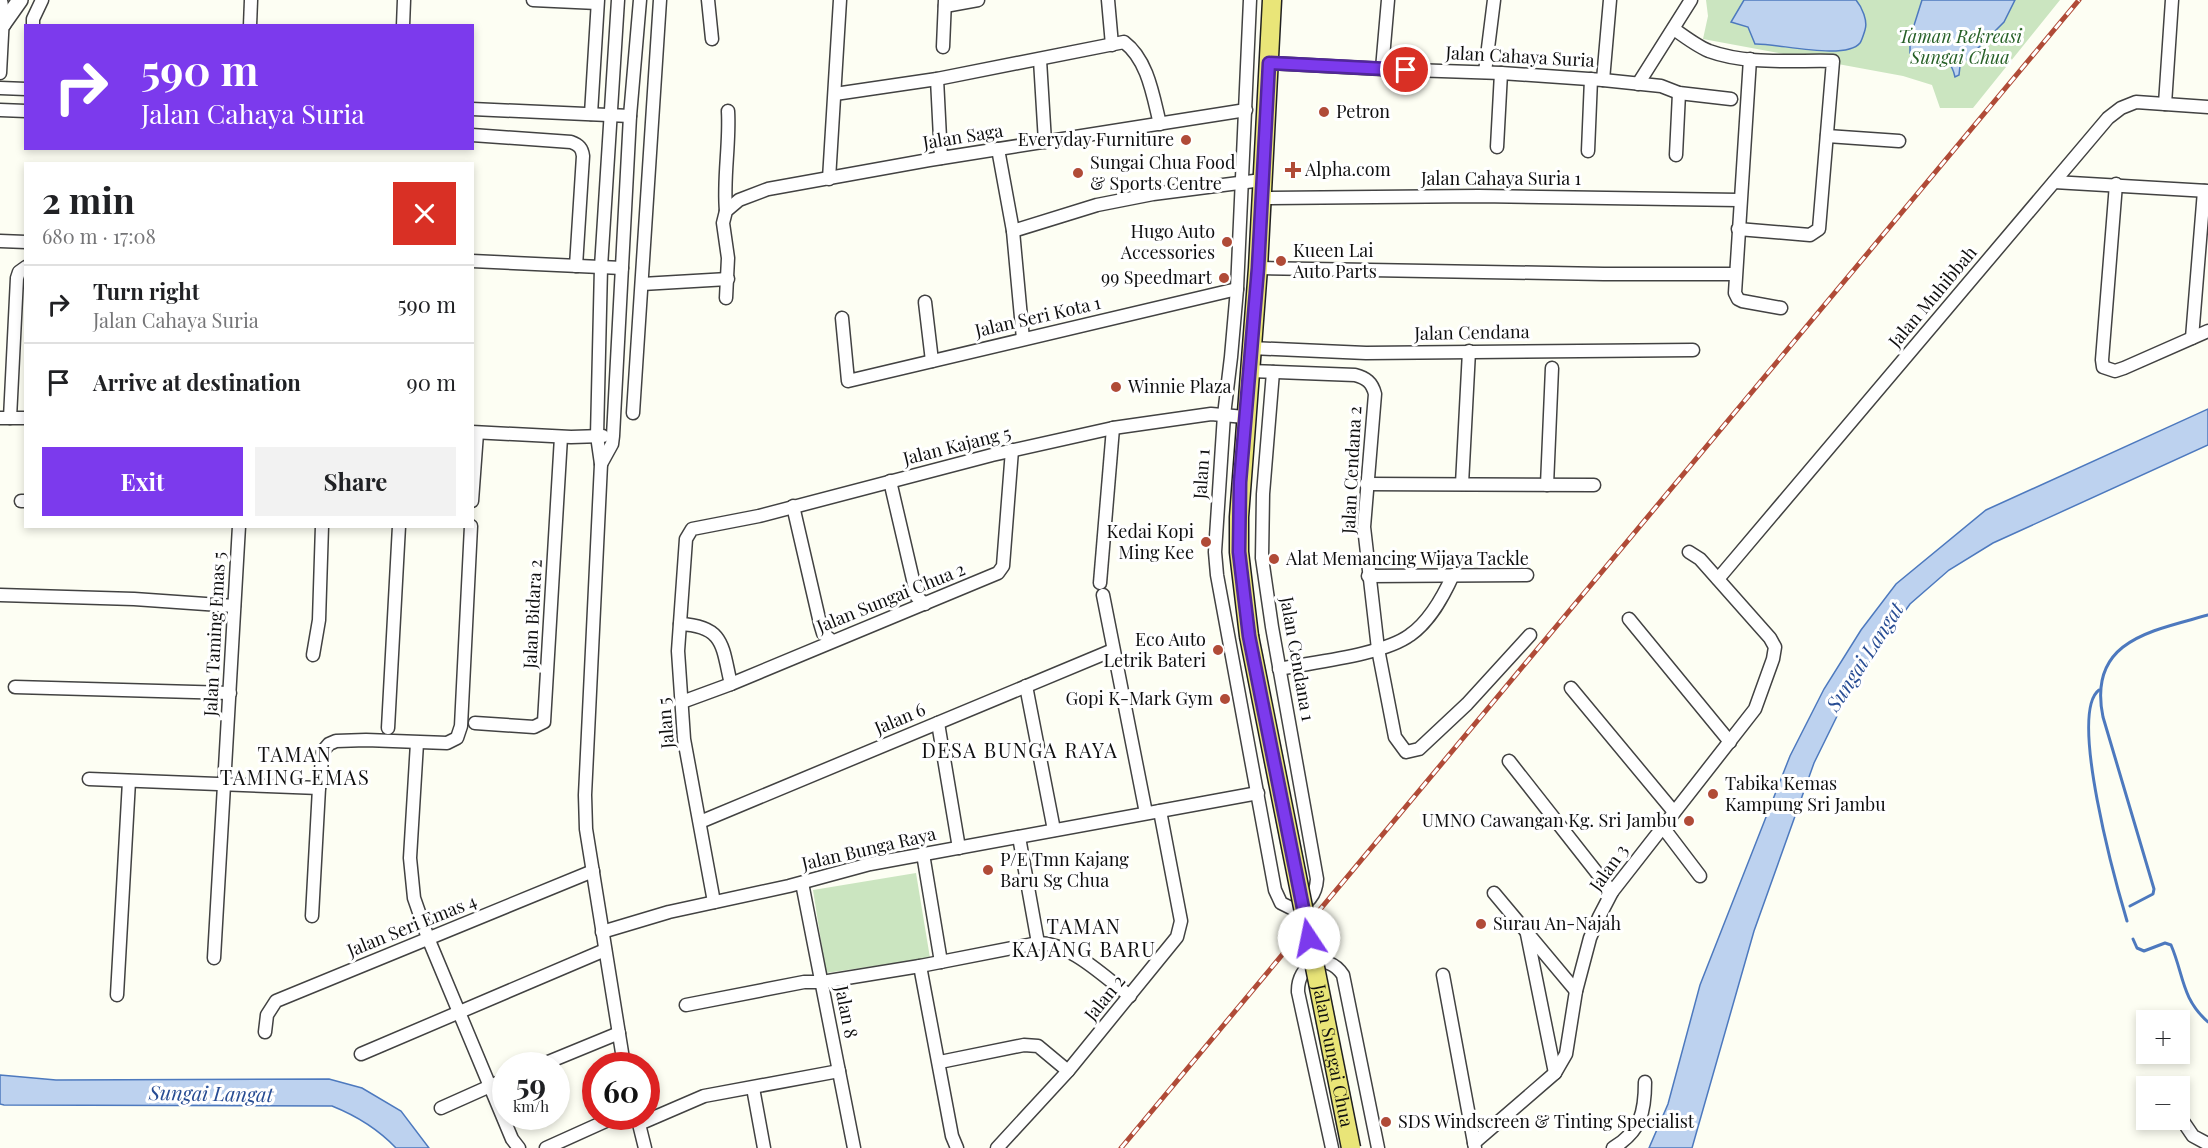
<!DOCTYPE html>
<meta charset="utf-8">
<style>
:root{--surface:#fff;--page:#f2f2f2;--text:#202124;--muted:#757577;--line:#e0e0e0;--accent:#7c3aed}
body{margin:0;font-family:"Playfair Display",serif;background:var(--page);color:var(--text);height:100vh;display:flex;flex-direction:column;font-size:22px;white-space:nowrap}
*{box-sizing:border-box;margin:0}
p{font-size:20px;color:var(--muted)}
.icon{flex:none;width:33px;height:33px;fill:none;stroke:currentColor;stroke-width:2;stroke-linecap:round;stroke-linejoin:round}
.map{position:relative;flex:1;overflow:hidden}
.details{position:absolute;left:24px;top:162px;width:450px;height:366px;display:flex;flex-direction:column;background:var(--surface);border-radius:0px;box-shadow:0 3px 9px #0003}
.details>*{flex:none}
.banner{position:absolute;left:24px;top:24px;width:450px;height:126px;border-radius:0px;box-shadow:0 3px 9px #0003;background:#7c3aed;color:#fff;overflow:hidden}
.buttons{position:absolute;left:2136px;top:1010px;display:grid;gap:12px}
.buttons a{display:grid;place-items:center;width:54px;height:54px;border-radius:0px;background:var(--surface);box-shadow:0 3px 9px #0003;font-size:30px}
.speed{position:absolute;left:492px;top:1052px;display:flex;gap:12px;font-size:30px;font-weight:700;text-align:center}
.speed>*{display:grid;place-content:center;width:78px;height:78px;border-radius:50%;background:var(--surface);box-shadow:0 3px 9px #0003;line-height:1}
.speed small{font-size:15px;font-weight:400}
.speed .limit{border:9px solid #d22;background:#fff;color:#111}
.pin{position:absolute;display:grid;place-items:center;width:51px;height:51px;color:#fff;margin:-26px;border:3px solid #fff;border-radius:50%;box-shadow:0 2px 6px #0007}
.me{position:absolute;width:66px;margin:-33px;rotate:349deg;stroke-linejoin:round;filter:drop-shadow(0 0 4px #0008)}
.turn{display:flex;align-items:center;gap:21px;height:126px;padding:0 18px;font-size:27px}
.turn .icon{width:78px;height:78px;stroke-width:2.5}
.turn b{display:block;font-size:42px;line-height:51px}
.round{display:grid;place-items:center;flex:none;width:63px;height:63px;border-radius:0px;background:var(--page)}
.summary{display:flex;align-items:center;justify-content:space-between;height:102px;padding:0 18px}
h1{font-size:36px;font-weight:700;line-height:45px}
.button{display:flex;gap:12px;margin-top:auto;padding:12px 18px}
.button a{flex:1;height:69px;border-radius:0px;background:var(--accent);color:#fff;font-size:24px;font-weight:700;line-height:69px;text-align:center}
.button a+a{background:var(--page);color:var(--text)}
ul{padding:0;list-style:none}
li{display:flex;align-items:center;gap:18px;height:78px;padding:0 18px;border-top:2px solid var(--line)}
li div{flex:1}
li b{display:block;font-size:22px}
li em{font-style:normal}
.map>svg:first-child{display:block}
</style>
<div class="map">
<svg width="2208" height="1148" viewBox="0 0 2208 1148">
<rect width="100%" height="100%" fill="#fdfef3"/>
<!-- grass -->
<g fill="#cbe5c0">
<path d="M1706,0H2060L1973,108H1940L1932,85L1903,76L1703,39L1708,16Z"/>
<path d="M916,873L930,958L826,973L813,890Z"/>
</g>
<!-- water -->
<g fill="#bdd2ef" stroke="#4d79be" stroke-width="1.5">
<path d="M1744,0H1856C1862,7 1868,21 1865,30C1864,33 1862,40 1860,43C1845,61 1777,43 1755,44L1748,27L1731,22Z"/>
<path d="M1922,0H2015L2004,22L1960,66L1959,75L1955,77C1950,54 1940,64 1924,59C1919,58 1914,55 1910,53V38Z"/>
<path d="M2208,409V445L1993,543L1949,570L1910,604L1875,653L1843,704L1814,763L1754,931L1692,1148H1649L1668,1104L1700,985L1790,756L1824,689L1861,630L1896,584L1986,510Z"/>
<path d="M0,1075L56,1080L329,1079L362,1088L401,1111L429,1148H396C377,1128 357,1116 332,1106L4,1105L0,1104Z"/>
</g>
<g fill="none" stroke-linecap="round" stroke-linejoin="round">
<!-- stream -->
<g stroke="#4d79be" stroke-width="3">
<path d="M2099,690C2068,713 2116,884 2127,921"/>
<path d="M2130,906L2153,894L2154,889L2103,717C2087,640 2152,631 2208,615"/>
<path d="M2133,939L2137,948L2144,951L2165,943L2171,945C2184,975 2181,998 2208,1022"/>
</g>
<defs>
<g id="minor">
<path d="M533,0L597,3"/>
<path d="M618,0L601,267L597,436L601,464L585,795L586,829L624,1065"/>
<path d="M708,0L712,39"/>
<path d="M1108,0L1112,45"/>
<path d="M1250,0L1237,289L1231,357L1224,415L1215,552L1217,575L1275,890L1281,903L1293,909C1309,904 1316,895 1317,879L1272,627L1262,558L1263,494L1273,372"/>
<path d="M945,6L978,0"/>
<path d="M33,26V19L42,0"/>
<path d="M250,26L251,0"/>
<path d="M403,26L404,0"/>
<path d="M1674,29C1685,37 1697,46 1709,51C1747,65 1794,60 1833,61L1819,229L1810,235L1738,229"/>
<path d="M943,47L945,0"/>
<path d="M1750,59L1735,293L1738,299L1742,301L1781,308"/>
<path d="M1040,60L1045,142"/>
<path d="M1269,63L1382,69L1501,73L1603,80L1661,86L1679,93L1731,99"/>
<path d="M1382,69L1388,0"/>
<path d="M1485,72L1494,0"/>
<path d="M0,73L3,16"/>
<path d="M937,79L941,158"/>
<path d="M1603,80L1610,0"/>
<path d="M1638,84L1691,0"/>
<path d="M0,88L26,89"/>
<path d="M835,94L937,79L1124,42C1148,60 1153,96 1160,124"/>
<path d="M2165,104L2172,0"/>
<path d="M472,109L630,116"/>
<path d="M0,110L26,111"/>
<path d="M591,114L598,0"/>
<path d="M472,135L571,142C579,145 582,148 583,156L576,266"/>
<path d="M1827,136L1899,141"/>
<path d="M1497,147L1501,73"/>
<path d="M998,149L1013,231L1023,339"/>
<path d="M1588,151L1591,79"/>
<path d="M1676,155L1679,93"/>
<path d="M829,179L840,0"/>
<path d="M2054,182L2208,191"/>
<path d="M2116,184L2102,360L2103,367L2115,371L2124,368L2208,331"/>
<path d="M1262,198L1479,196L1739,200"/>
<path d="M726,211C723,178 730,144 728,111"/>
<path d="M1013,231L1097,205L1153,194L1262,180"/>
<path d="M0,241L26,242"/>
<path d="M472,261L622,268"/>
<path d="M1258,268L1604,274H1735"/>
<path d="M642,284L728,279"/>
<path d="M726,298L728,258L723,223L726,211L739,200L768,189L929,160L1246,110"/>
<path d="M925,302L932,361"/>
<path d="M842,318L848,381L1237,289"/>
<path d="M2192,338L2204,191"/>
<path d="M1251,348L1366,353L1693,350"/>
<path d="M1249,371L1355,375C1366,378 1372,382 1375,394L1364,527L1378,649L1395,737L1406,752L1419,749L1467,704L1530,635"/>
<path d="M633,413L660,0"/>
<path d="M0,418H26"/>
<path d="M10,418L17,278L19,272L26,267"/>
<path d="M472,432L571,437L603,436"/>
<path d="M601,464L612,444L613,436L630,116L640,0"/>
<path d="M890,481L917,597L925,604"/>
<path d="M1366,484L1594,485"/>
<path d="M1462,484L1469,351"/>
<path d="M1547,485L1552,368"/>
<path d="M21,501H26"/>
<path d="M472,501L477,433"/>
<path d="M793,506L820,623L823,633L832,641"/>
<path d="M1368,576L1527,575"/>
<path d="M1718,579L2108,118L2121,108L2136,102L2208,107"/>
<path d="M1100,583L1113,428"/>
<path d="M0,595L134,599L234,606"/>
<path d="M1103,595L1146,813"/>
<path d="M1629,619L1730,742"/>
<path d="M680,624C725,626 722,647 731,684"/>
<path d="M313,655L319,620L322,526"/>
<path d="M1279,669C1314,662 1383,655 1410,635C1430,621 1443,597 1453,575"/>
<path d="M1026,686L1054,830"/>
<path d="M15,687L230,693"/>
<path d="M1571,688L1674,812"/>
<path d="M682,702L731,684L998,573L1003,566L1012,450"/>
<path d="M475,723L534,727L544,722L561,437"/>
<path d="M938,723L959,848"/>
<path d="M388,728L399,526"/>
<path d="M417,743L410,858L414,898L428,938L512,1139L519,1148"/>
<path d="M1509,761L1612,892"/>
<path d="M89,779L319,788"/>
<path d="M700,822L1113,650"/>
<path d="M1662,826L1700,876"/>
<path d="M1019,837L1038,943"/>
<path d="M923,854L941,962"/>
<path d="M802,883L854,1148"/>
<path d="M1494,893L1576,991"/>
<path d="M714,902L684,739L678,651L686,539L692,529L759,516L992,455L1113,428L1211,414L1245,417"/>
<path d="M312,916L319,788L323,751L329,744L336,741L366,740L447,743L457,738L461,726L471,526"/>
<path d="M602,932L669,912L789,886L870,864L1258,793"/>
<path d="M1527,934L1555,1073"/>
<path d="M214,958L239,526"/>
<path d="M920,966L952,1136L957,1148"/>
<path d="M1443,975L1475,1148"/>
<path d="M117,995L129,781"/>
<path d="M686,1005L804,982H822L920,966L1038,943C1071,943 1104,977 1130,996"/>
<path d="M265,1032L267,1015L276,1001L593,871"/>
<path d="M361,1054L605,950"/>
<path d="M940,1062L1024,1045L1038,1046L1068,1071"/>
<path d="M541,1065L619,1033"/>
<path d="M753,1088L764,1148"/>
<path d="M441,1108L506,1079"/>
<path d="M635,1116L639,1124L645,1148"/>
<path d="M2180,1117L2193,1136L2208,1144"/>
<path d="M639,1124L704,1096L839,1071"/>
<path d="M1474,1143L1555,1073L1566,1054L1576,991L1590,938L1599,917L1612,892L1755,709L1773,659L1775,647L1770,638L1700,559L1689,552"/>
<path d="M546,1148L617,1116"/>
<path d="M997,1148L1068,1071L1177,937L1181,921L1160,811"/>
<path d="M1332,1148L1298,992C1297,964 1326,950 1343,975L1378,1148"/>
<path d="M1613,1148C1641,1131 1645,1112 1645,1082"/>
</g>
<g id="tertiary">
<path d="M0,3L3,24"/>
<path d="M3,24L20,0"/>
</g>
<path id="primary" d="M1249,636L1239,552V517L1258,268L1272,0"/>
</defs>
<!-- minor casing -->
<use href="#minor" stroke="#424242" stroke-width="15"/>
<!-- tertiary casing -->
<use href="#tertiary" stroke="#424242" stroke-width="18"/>
<!-- primary casing -->
<use href="#primary" stroke="#202020" stroke-width="21"/>
<!-- minor -->
<use href="#minor" stroke="#fff" stroke-width="12"/>
<!-- tertiary -->
<use href="#tertiary" stroke="#fff" stroke-width="15"/>
<!-- primary -->
<use href="#primary" stroke="#e9e578" stroke-width="18"/>
<defs>
<path id="rail" d="M1121,1148L2079,0"/>
</defs>
<!-- rail casing -->
<use href="#rail" stroke="#b04b37" stroke-width="5"/>
<!-- rail -->
<use href="#rail" stroke="#fff" stroke-width="3" stroke-dasharray="9" stroke-linecap="butt"/>
<defs>
<g id="primary-bridge">
<path id="s1" d="M1249,636L1351,1148"/>
</g>
</defs>
<!-- primary-bridge casing -->
<use href="#primary-bridge" stroke="#202020" stroke-width="21" stroke-linecap="butt"/>
<!-- primary-bridge -->
<use href="#primary-bridge" stroke="#e9e578" stroke-width="18"/>
</g>
<g fill="none" stroke-linecap="round" stroke-linejoin="round">
<defs>
<path id="route" d="M1309,938L1249,636L1239,552L1240,482L1258,268L1269,63L1406,70"/>
</defs>
<!-- route casing -->
<use href="#route" stroke="#51269a" stroke-width="15"/>
<!-- route -->
<use href="#route" stroke="#7c3aed" stroke-width="10"/>
</g>
<!-- markers -->
<g fill="#b04b37" stroke="#fff" stroke-width="2">
<circle cx="1324" cy="112" r="6"/>
<circle cx="1186" cy="140" r="6"/>
<path d="M1290 161h6v6h6v6h-6v6h-6v-6h-6v-6h6z"/>
<circle cx="1078" cy="173" r="6"/>
<circle cx="1227" cy="242" r="6"/>
<circle cx="1281" cy="261" r="6"/>
<circle cx="1224" cy="278" r="6"/>
<circle cx="1116" cy="387" r="6"/>
<circle cx="1206" cy="542" r="6"/>
<circle cx="1274" cy="559" r="6"/>
<circle cx="1218" cy="650" r="6"/>
<circle cx="1225" cy="699" r="6"/>
<circle cx="1713" cy="794" r="6"/>
<circle cx="1689" cy="821" r="6"/>
<circle cx="988" cy="870" r="6"/>
<circle cx="1481" cy="924" r="6"/>
<circle cx="1386" cy="1122" r="6"/>
</g>
<g text-anchor="middle" stroke-width="6" stroke-linejoin="round" paint-order="stroke">
<!-- park labels -->
<g font-size="18" font-style="italic" fill="#276027" stroke="#fff">
<text x="1960" y="43">Taman Rekreasi<tspan x="1960" dy="21">Sungai Chua</tspan></text>
</g>
<!-- street labels -->
<g font-size="18" fill="#0f0f0f" stroke="#fff">
<text transform="translate(1520 57) rotate(3)" y="6">Jalan Cahaya Suria</text>
<text transform="translate(963 137) rotate(-9)" y="6">Jalan Saga</text>
<text x="1501" y="185">Jalan Cahaya Suria 1</text>
<text transform="translate(1933 297) rotate(-50)" y="6">Jalan Muhibbah</text>
<text transform="translate(1038 317) rotate(-13)" y="6">Jalan Seri Kota 1</text>
<text transform="translate(1472 333) rotate(-1)" y="6">Jalan Cendana</text>
<text transform="translate(957 446) rotate(-14)" y="6">Jalan Kajang 5</text>
<text transform="translate(1352 470) rotate(-87)" y="6">Jalan Cendana 2</text>
<text transform="translate(1202 474) rotate(-86)" y="6">Jalan 1</text>
<text transform="translate(891 598) rotate(-22)" y="6">Jalan Sungai Chua 2</text>
<text transform="translate(533 614) rotate(-87)" y="6">Jalan Bidara 2</text>
<text transform="translate(215 634) rotate(-87)" y="6">Jalan Taming Emas 5</text>
<text transform="translate(1297 659) rotate(80)" y="6">Jalan Cendana 1</text>
<text transform="translate(900 719) rotate(-23)" y="6">Jalan 6</text>
<text transform="translate(666 723) rotate(-95)" y="6">Jalan 5</text>
<text transform="translate(869 849) rotate(-13)" y="6">Jalan Bunga Raya</text>
<text transform="translate(1609 868) rotate(-55)" y="6">Jalan 3</text>
<text transform="translate(412 926) rotate(-22)" y="6">Jalan Seri Emas 4</text>
<text transform="translate(1105 998) rotate(-51)" y="6">Jalan 2</text>
<text transform="translate(846 1012) rotate(79)" y="6">Jalan 8</text>
<text dy="6" stroke="none"><textPath href="#s1" startOffset="428">Jalan Sungai Chua</textPath></text>
</g>
<!-- poi labels -->
<g font-size="18" fill="#0f0f0f" stroke="#fff" text-anchor="start">
<text x="1336" y="118">Petron</text>
<text x="1174" y="146" text-anchor="end">Everyday Furniture</text>
<text x="1090" y="169">Sungai Chua Food<tspan x="1090" dy="21">&amp; Sports Centre</tspan></text>
<text x="1305" y="176">Alpha.com</text>
<text x="1215" y="238" text-anchor="end">Hugo Auto<tspan x="1215" dy="21">Accessories</tspan></text>
<text x="1293" y="257">Kueen Lai<tspan x="1293" dy="21">Auto Parts</tspan></text>
<text x="1212" y="284" text-anchor="end">99 Speedmart</text>
<text x="1128" y="393">Winnie Plaza</text>
<text x="1194" y="538" text-anchor="end">Kedai Kopi<tspan x="1194" dy="21">Ming Kee</tspan></text>
<text x="1286" y="565">Alat Memancing Wijaya Tackle</text>
<text x="1206" y="646" text-anchor="end">Eco Auto<tspan x="1206" dy="21">Letrik Bateri</tspan></text>
<text x="1213" y="705" text-anchor="end">Gopi K-Mark Gym</text>
<text x="1725" y="790">Tabika Kemas<tspan x="1725" dy="21">Kampung Sri Jambu</tspan></text>
<text x="1677" y="827" text-anchor="end">UMNO Cawangan Kg. Sri Jambu</text>
<text x="1000" y="866">P/E Tmn Kajang<tspan x="1000" dy="21">Baru Sg Chua</tspan></text>
<text x="1493" y="930">Surau An-Najah</text>
<text x="1398" y="1128">SDS Windscreen &amp; Tinting Specialist</text>
</g>
<!-- water labels -->
<g font-size="20" font-style="italic" fill="#274c93" stroke="#fff">
<text transform="translate(1865 657) rotate(-57)" y="7">Sungai Langat</text>
<text transform="translate(211 1094) rotate(1)" y="7">Sungai Langat</text>
</g>
<!-- neighbourhood labels -->
<g font-size="20" letter-spacing="1.5" fill="#0f0f0f" stroke="#fff">
<text x="1020" y="758">DESA BUNGA RAYA</text>
<text x="295" y="762">TAMAN<tspan x="295" dy="23">TAMING EMAS</tspan></text>
<text x="1084" y="934">TAMAN<tspan x="1084" dy="23">KAJANG BARU</tspan></text>
</g>
</g>
</svg>
<div class="buttons">
<a>+</a>
<a>−</a>
</div>
<div class="speed"><div>59<small>km/h</small></div><div class="limit">60</div></div>
<div class="pin" style="left:1406px;top:70px;background:#d93025"><svg class="icon" aria-label="arrive" viewBox="0 0 24 24"><path d="M6 21V4h12l-3 4 3 4H6"/></svg></div>
<svg class="me" style="left:1309px;top:938px" viewBox="-20 -20 40 40"><circle r="19" fill="#fff"/><path d="M0-13L10 11 0 6-10 11z" fill="#7c3aed"/></svg>
<div class="banner">
<div class="turn"><svg class="icon" aria-label="right" viewBox="0 0 24 24"><path d="M7 20v-9h11M14 6l5 5-5 5"/></svg><div><b>590 m</b>Jalan Cahaya Suria</div></div>
</div>
<section class="details">
<div class="summary"><div><h1>2 min</h1><p>680 m · 17:08</p></div><a class="round" style="background:#d93025;color:#fff"><svg class="icon" aria-label="close" viewBox="0 0 24 24"><path d="M6 6l12 12M18 6L6 18"/></svg></a></div>
<ul>
<li><svg class="icon" aria-label="right" viewBox="0 0 24 24"><path d="M7 20v-9h11M14 6l5 5-5 5"/></svg><div><b>Turn right</b><p>Jalan Cahaya Suria</p></div><em>590 m</em></li>
<li><svg class="icon" aria-label="arrive" viewBox="0 0 24 24"><path d="M6 21V4h12l-3 4 3 4H6"/></svg><div><b>Arrive at destination</b></div><em>90 m</em></li>
</ul>
<div class="button"><a>Exit</a><a>Share</a></div>
</section>
</div>
